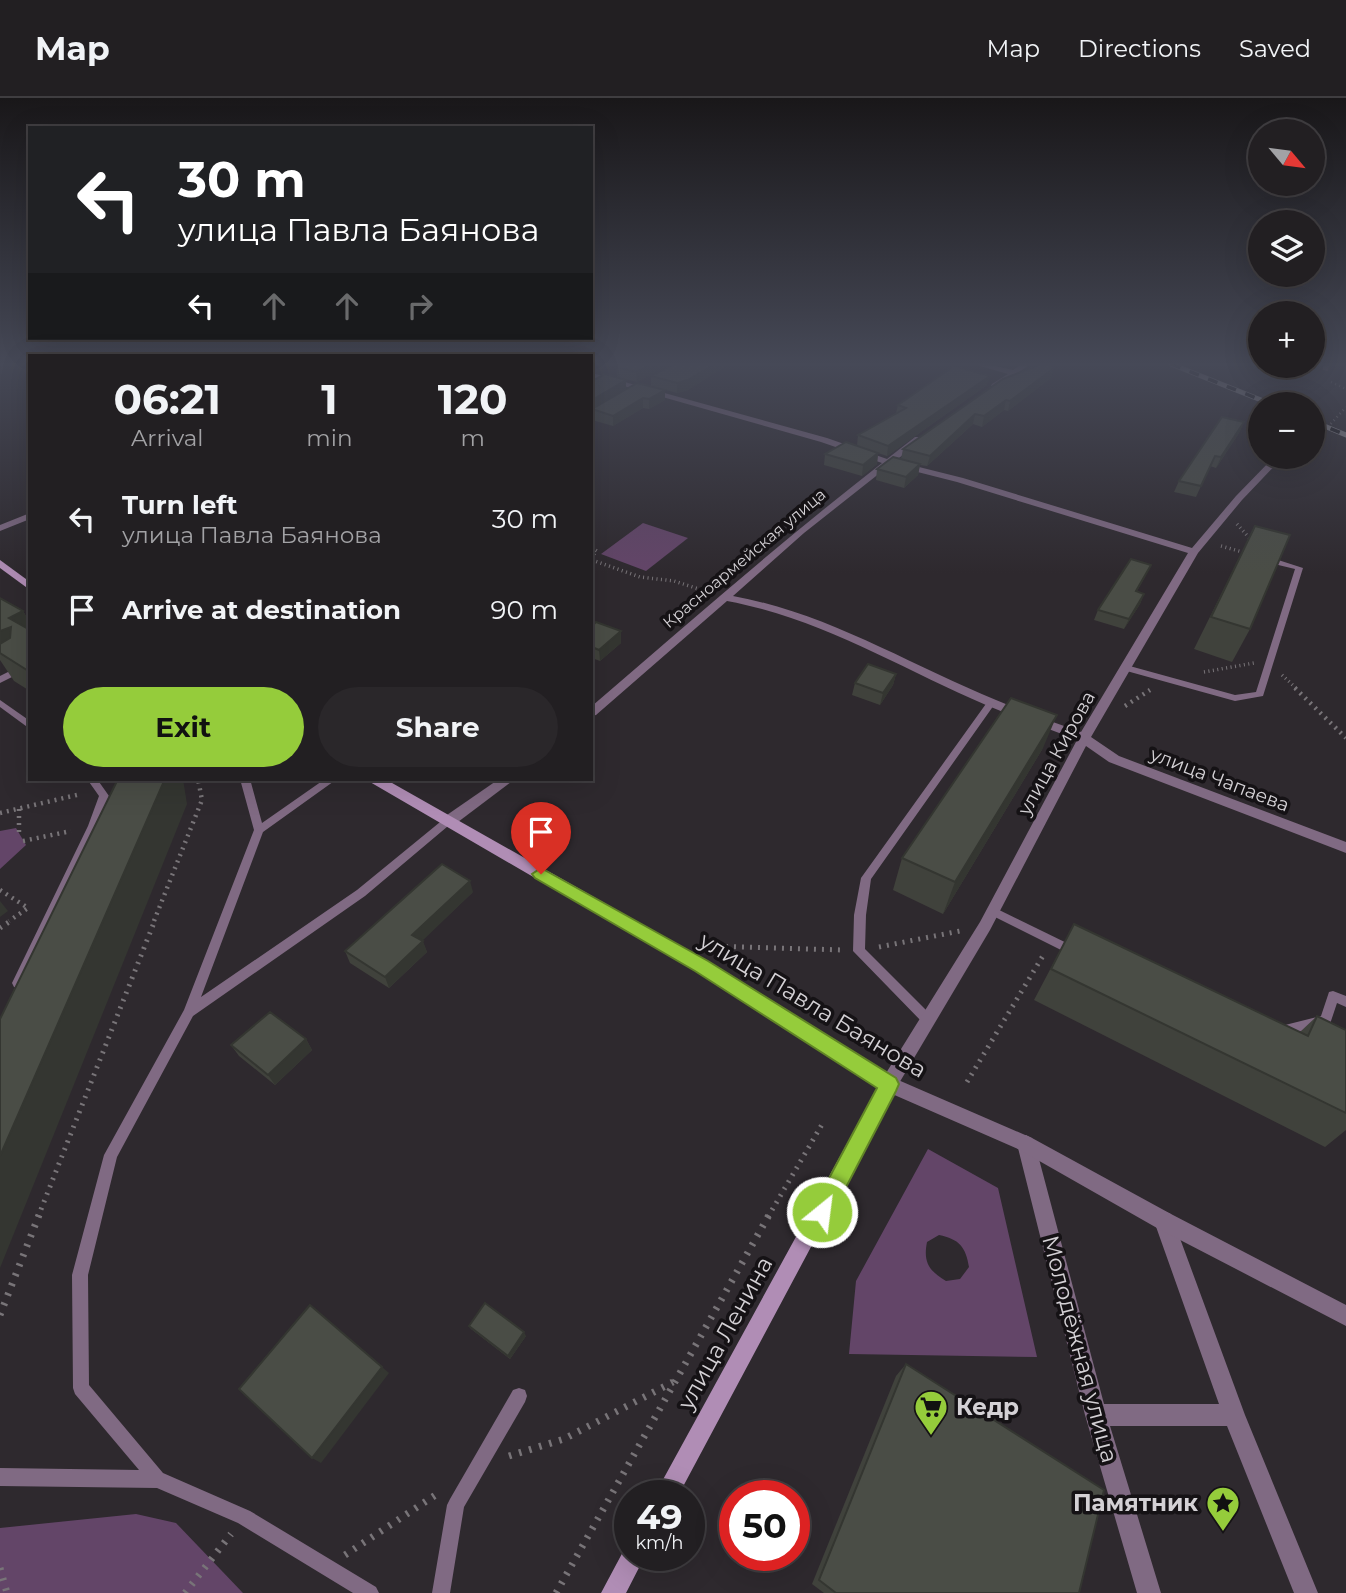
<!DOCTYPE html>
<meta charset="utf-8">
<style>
:root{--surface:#221f22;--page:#2a272a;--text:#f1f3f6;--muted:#a2a2a5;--line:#3f3d40;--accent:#95cc3b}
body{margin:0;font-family:Montserrat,sans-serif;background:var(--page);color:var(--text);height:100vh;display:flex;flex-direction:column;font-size:26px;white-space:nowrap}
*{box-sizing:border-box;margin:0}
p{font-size:23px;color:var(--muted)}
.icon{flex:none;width:38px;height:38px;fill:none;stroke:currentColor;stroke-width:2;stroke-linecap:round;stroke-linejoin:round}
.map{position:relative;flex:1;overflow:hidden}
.details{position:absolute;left:28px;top:256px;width:565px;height:427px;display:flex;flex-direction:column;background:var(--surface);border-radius:0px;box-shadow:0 7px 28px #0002,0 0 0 2px var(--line)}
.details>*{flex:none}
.hud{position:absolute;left:28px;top:28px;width:565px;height:214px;border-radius:0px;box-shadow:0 7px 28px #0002,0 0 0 2px var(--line);background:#202124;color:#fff;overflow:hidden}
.needle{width:46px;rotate:119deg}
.tools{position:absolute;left:1248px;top:21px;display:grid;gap:14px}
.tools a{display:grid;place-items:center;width:77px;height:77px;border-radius:50%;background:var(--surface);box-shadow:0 7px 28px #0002,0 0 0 2px var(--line);font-size:35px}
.speed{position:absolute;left:614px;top:1382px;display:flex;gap:14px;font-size:35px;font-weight:700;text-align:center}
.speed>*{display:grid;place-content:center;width:91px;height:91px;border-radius:50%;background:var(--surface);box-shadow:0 7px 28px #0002,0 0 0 2px var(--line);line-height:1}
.speed small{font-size:18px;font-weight:400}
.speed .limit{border:10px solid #d22;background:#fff;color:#111}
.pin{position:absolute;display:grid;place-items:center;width:60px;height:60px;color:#fff;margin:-72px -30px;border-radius:50% 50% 50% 0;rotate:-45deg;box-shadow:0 0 7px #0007}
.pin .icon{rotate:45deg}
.me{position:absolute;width:77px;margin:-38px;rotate:29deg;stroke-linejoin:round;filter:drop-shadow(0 0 5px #0008)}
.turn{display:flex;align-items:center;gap:24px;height:147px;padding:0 35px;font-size:32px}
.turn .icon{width:91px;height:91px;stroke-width:2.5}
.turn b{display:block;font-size:49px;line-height:60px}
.lanes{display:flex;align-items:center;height:66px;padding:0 35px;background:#0003;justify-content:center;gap:35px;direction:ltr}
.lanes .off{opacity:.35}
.eta{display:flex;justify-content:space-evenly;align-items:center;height:119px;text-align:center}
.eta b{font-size:42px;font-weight:700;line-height:49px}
.primary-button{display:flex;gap:14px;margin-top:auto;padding:14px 35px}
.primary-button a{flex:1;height:80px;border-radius:42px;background:var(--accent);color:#111;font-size:28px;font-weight:700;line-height:80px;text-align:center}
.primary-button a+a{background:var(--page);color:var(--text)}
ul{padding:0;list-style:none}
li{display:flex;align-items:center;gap:21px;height:91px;padding:0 35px}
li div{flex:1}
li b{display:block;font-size:26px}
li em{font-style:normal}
header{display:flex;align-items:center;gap:42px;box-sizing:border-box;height:98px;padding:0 35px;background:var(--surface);border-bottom:2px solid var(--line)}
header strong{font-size:33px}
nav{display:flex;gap:38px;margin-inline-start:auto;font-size:24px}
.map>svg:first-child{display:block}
</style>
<header>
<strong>Map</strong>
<nav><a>Map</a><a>Directions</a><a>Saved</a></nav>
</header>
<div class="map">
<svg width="1346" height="1495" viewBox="0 0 1346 1495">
<rect width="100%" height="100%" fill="#2e292e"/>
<!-- green -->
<g fill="#634568" fill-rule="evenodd">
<path d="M643,425L688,440L646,473L601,456Z"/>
<path d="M16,730L26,747L0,771V733Z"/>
<path d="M928,1051L998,1090L1037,1259L849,1256L856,1183ZM939,1137C959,1141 966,1149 969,1169L960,1181L946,1183C929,1173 923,1164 927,1144Z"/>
<path d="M136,1416L176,1425L243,1495H0V1430Z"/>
</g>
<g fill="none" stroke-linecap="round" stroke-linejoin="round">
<!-- path-far4 -->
<g stroke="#787478" stroke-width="2.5" stroke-dasharray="1 3.5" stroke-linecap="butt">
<path d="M1331,284L1346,291"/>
<path d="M1312,338L1328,329L1346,309"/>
</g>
<!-- path-far3 -->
<g stroke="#787478" stroke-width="3.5" stroke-dasharray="1 3.5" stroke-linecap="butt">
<path d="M1237,426L1252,443"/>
<path d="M1221,448L1246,455"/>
<path d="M592,450L597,453L592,458"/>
<path d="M592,462L640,479L674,483L705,493"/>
<path d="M1204,574L1254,565"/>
<path d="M1282,577L1297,591"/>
</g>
<!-- path-far2 -->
<g stroke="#787478" stroke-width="4.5" stroke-dasharray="2 5" stroke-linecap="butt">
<path d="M1295,590L1346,640"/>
<path d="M1125,608L1150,592"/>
<path d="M19,711V735"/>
<path d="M0,715L81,696"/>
<path d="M23,743L71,733"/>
<path d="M0,792L28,810L9,823"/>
<path d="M154,823L202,702L198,681"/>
</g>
<!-- path-far1 -->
<g stroke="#787478" stroke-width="5" stroke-dasharray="2 6" stroke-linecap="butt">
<path d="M0,830L12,822"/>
<path d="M710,848L843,852"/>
<path d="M879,849L960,833"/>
<path d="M967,984L1044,856"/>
<path d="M38,1119L155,822"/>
<path d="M768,1119L824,1023"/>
</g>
<!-- path -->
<g stroke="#787478" stroke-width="7" stroke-dasharray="2.5 8" stroke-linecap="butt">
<path d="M0,1217L39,1117"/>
<path d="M509,1358L564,1341L673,1284"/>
<path d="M345,1457L437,1396"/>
<path d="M0,1470L7,1495"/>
<path d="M185,1495L231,1436"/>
<path d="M556,1495L769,1117"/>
</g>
<!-- service -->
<g fill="#806a83" fill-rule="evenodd">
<path d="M1323,266H1329L1328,273L1323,272Z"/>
<path d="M1266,460H1272L1303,470L1263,598L1235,603L1123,572V568L1126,567L1235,597L1256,594L1295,471L1266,464Z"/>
<path d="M30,563V570L0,585V578Z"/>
<path d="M0,602L30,623V631L0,609Z"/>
<path d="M991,602L996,605L994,607L871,781L866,817L865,851L932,918L934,922L932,926L928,927L924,926L853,853L854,817L861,780L988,603Z"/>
<path d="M87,681H97L109,698L98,728L24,885L22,889L18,890L14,889L12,885L88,728L99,698Z"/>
<path d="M240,681H250L262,725L325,681H337L263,734L201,899L357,792L445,720H453L454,723L365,798L193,918L117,1059L88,1177L89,1287L163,1375L250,1413L376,1489L379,1495H353L238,1425L157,1390L0,1388V1370L139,1372L75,1296L73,1290L72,1177L104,1057L184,912L254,732Z"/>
<path d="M993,809L1079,851L1081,854L1079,857L1075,859L989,816L987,813L989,810Z"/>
<path d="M1333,893L1346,898V909L1337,905L1330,926L1281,938L1277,937L1275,933L1277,929L1321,918L1329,894Z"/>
<path d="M519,1290L525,1292L527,1298L525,1304L464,1409L450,1495H432L447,1407L450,1401L513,1292Z"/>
</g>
<!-- minor -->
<g fill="#806a83" fill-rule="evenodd">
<path d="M973,266H986L1013,272L1022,266H1031L995,290L991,288L992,286L1008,276Z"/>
<path d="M592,275L827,340L887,361L915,339H921V343L895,363L963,380L1192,450L1236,398L1274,359H1283L1242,402L1198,455L1091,639L1119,658L1346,744V755L1109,664L1086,648L990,832L895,992L889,994L883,992L880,986L883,980L980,824L1077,642C1047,630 1016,620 986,607C900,570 820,520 727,503L596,617L592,618V608C688,525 782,443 882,365L821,344L592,279ZM890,367L957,384L1188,455L1081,634C1053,624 1024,614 996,602C908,566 827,515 733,498L804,435Z"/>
<path d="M30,415V421L0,433V427Z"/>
<path d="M499,681H515L454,727H444L442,723L444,719Z"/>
<path d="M1026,1037L1032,1040L1035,1046L1104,1306H1219L1154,1123L1157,1116L1164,1113L1171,1116L1245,1317L1318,1495H1294L1227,1328H1110L1161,1495H1137L1085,1317L1017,1046L1020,1040Z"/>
</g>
<!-- tertiary -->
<path fill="#806a83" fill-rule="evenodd" d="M889,978L1032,1040L1171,1116L1346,1207V1228L1157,1130L1020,1052L883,992L880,986L883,980Z"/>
<!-- secondary -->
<g fill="#b08db5" fill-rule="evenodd">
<path d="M0,462L30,484V492L0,470Z"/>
<path d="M368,681H385L707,863L895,980L898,986L678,1398H654L878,989L695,873L370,684Z"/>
<path d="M630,1447V1458H645L626,1495H601L625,1450Z"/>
</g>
<defs>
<g id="rail">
<path d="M1171,266L1271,306"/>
<path d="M1312,323L1346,337"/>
</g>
</defs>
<!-- rail casing -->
<use href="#rail" stroke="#9d999d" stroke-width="5"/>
<!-- rail -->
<use href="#rail" stroke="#151215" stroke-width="3.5" stroke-dasharray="10" stroke-linecap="butt"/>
</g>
<!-- wall -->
<g fill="#40423c">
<path d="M619,266H671L637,284L617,279L616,269L619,268Z"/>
<path d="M674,266H729L688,292L677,295L651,288V278Z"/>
<path d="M1054,270L1051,280L1008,313L1004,312L982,329L973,326L927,368L920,367L918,377L904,390L876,382L877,371L901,361L903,351Z"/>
<path d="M626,282V291L665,302L649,311L643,310L613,328L592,322V283Z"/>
<path d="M987,287L887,358L857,348L858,337L896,315L898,307Z"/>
<path d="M1244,324L1239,335L1216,370L1210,368L1196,399L1174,394L1179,383Z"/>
<path d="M878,355L877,366L862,378L824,367L825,356Z"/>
<path d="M1255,428L1250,531L1232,564L1194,551Z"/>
<path d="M1146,477L1137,493L1144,496L1140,506L1124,531L1094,522L1098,512Z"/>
<path d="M0,500L23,513L30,525V593L14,583L0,562Z"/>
<path d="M592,528L621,545L600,563L592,560Z"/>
<path d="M896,576L893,587L880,607L852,597L855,585Z"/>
<path d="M1043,650L943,816L893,792L902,760Z"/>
<path d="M473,794L422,842L427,854L389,890L350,865L345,853Z"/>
<path d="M1074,826L1300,934L1317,918L1346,932V1032L1325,1049L1034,902Z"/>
<path d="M306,941L312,952L275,987L239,958L231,947Z"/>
<path d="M469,1228L526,1238L510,1261L471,1231Z"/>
<path d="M906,1266L1079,1495H824L812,1486L896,1278Z"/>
</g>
<!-- shaded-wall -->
<g fill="#343631">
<path d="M653,266H671L637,284L636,274Z"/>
<path d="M714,266H729L688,292L677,295V285Z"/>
<path d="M1054,270L1051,280L1008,313L1010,303Z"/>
<path d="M990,278L987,287L887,358L888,348Z"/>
<path d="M626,282V291L592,312V302Z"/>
<path d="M665,292V302L649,311V301Z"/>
<path d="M643,300V310L613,328V318Z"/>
<path d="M1006,302L1004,312L982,329L984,318Z"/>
<path d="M975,316L973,326L927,368L930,358Z"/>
<path d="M1244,324L1239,335L1216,370L1221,359Z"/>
<path d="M878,355L877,366L862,378L863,367Z"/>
<path d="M920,366L918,377L904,390L906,379Z"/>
<path d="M1144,496L1140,506L1124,531L1129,521Z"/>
<path d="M23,513L30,525L29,552L9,520Z"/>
<path d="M11,529L30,558L0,550V533Z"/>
<path d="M621,533V545L600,563L599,552Z"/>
<path d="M896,576L893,587L880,607L883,595Z"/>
<path d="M1057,617L1043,650L943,816L955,784Z"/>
<path d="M165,681H183L187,706L0,1170V1058Z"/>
<path d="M470,783L473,794L417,848L412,837Z"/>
<path d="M0,803L8,813L0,819Z"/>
<path d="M423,843L427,854L389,890L385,879Z"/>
<path d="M306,941L312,952L275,987L268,977Z"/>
<path d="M524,1234L526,1238L510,1261L508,1258Z"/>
<path d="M382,1269L389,1275L321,1365L312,1360Z"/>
</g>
<!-- building -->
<g fill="#4a4d46" stroke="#343631" stroke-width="2">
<path d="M622,266H653L636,274L616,269Z"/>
<path d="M674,266H714L688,282L677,285L651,278Z"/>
<path d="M1041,266H1052L1054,270L1010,303L1006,302L984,318L975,316L930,358L903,351L1003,281Z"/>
<path d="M954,268L990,278L888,348L858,337L906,310L898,307Z"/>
<path d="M605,276L626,282L592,302V283Z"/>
<path d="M637,285L665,292L649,301L643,300L613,318L592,311Z"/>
<path d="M1222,319L1244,324L1221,359L1215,358L1201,388L1179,383Z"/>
<path d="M846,344L878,355L863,367L825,356Z"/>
<path d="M893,359L920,366L906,379L877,371Z"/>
<path d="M1255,428L1290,437L1250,531L1211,519Z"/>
<path d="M1131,461L1151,467L1136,493L1144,496L1129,521L1098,512Z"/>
<path d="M0,500L23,513L9,520L30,532V574L0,555V546L10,540L11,529L0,533Z"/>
<path d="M596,524L621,533L599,552L592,549V528Z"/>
<path d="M868,566L896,576L883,595L855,585Z"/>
<path d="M1011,600L1057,617L955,784L902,760Z"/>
<path d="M118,681H165L0,1058V921Z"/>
<path d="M442,766L470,783L412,837L423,843L385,879L345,853Z"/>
<path d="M1074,826L1308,938L1317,918L1346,932V1015L1051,871Z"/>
<path d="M270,914L306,941L268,977L231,947Z"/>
<path d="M485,1205L524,1234L508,1258L469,1228Z"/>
<path d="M310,1207L382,1269L312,1360L239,1291Z"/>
<path d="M906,1266L1104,1392L1079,1495H836L819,1482Z"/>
</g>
<!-- sky -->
<linearGradient id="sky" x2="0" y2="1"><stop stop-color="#191719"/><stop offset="0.56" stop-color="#464957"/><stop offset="1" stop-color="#464957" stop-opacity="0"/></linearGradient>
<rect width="1346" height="475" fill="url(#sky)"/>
<!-- route -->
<path fill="#95cc3b" stroke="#618526" stroke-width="2" d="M541,770L708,863L896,980L899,986L896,993L829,1122L822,1125L814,1122L811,1114L877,990L695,873L535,780L532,776Z"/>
<!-- icons -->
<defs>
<symbol id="supermarket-pin" viewBox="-11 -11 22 30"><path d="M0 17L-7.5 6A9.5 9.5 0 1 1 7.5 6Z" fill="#95cc3b" stroke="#151215"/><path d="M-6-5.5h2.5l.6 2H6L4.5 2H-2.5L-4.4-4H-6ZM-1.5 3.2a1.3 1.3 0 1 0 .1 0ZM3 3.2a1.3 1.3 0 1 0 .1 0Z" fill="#111"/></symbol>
<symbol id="sight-pin" viewBox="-11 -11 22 30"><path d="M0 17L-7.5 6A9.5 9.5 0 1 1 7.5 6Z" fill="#95cc3b" stroke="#151215"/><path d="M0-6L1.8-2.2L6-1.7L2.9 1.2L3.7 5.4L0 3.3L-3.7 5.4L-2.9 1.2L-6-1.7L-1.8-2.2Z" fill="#111"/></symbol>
</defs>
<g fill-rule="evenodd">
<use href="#supermarket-pin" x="912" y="1290" width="38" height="52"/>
<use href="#sight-pin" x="1204" y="1386" width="38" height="52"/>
</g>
<g text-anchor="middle" stroke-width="7" stroke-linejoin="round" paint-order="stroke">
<!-- far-street labels -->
<g font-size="16" fill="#d4d1d5" stroke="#151215">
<text transform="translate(744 460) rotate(-40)" y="6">Красноармейская улица</text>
</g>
<!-- street labels -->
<g font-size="19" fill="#d4d1d5" stroke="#151215">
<text transform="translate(1056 655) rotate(-61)" y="7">улица Кирова</text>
<text transform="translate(1220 681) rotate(21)" y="7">улица Чапаева</text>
</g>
<!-- near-street labels -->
<g font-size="23" fill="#d4d1d5" stroke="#151215">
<text transform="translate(813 907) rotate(31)" y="8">улица Павла Баянова</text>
<text transform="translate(725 1235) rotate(-61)" y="8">улица Ленина</text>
<text transform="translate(1080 1251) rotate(75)" y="8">Молодёжная улица</text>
</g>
<!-- near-poi labels -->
<g font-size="23" font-weight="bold" fill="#d4d1d5" stroke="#151215" text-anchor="start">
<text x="956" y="1317">Кедр</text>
<text x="1198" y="1413" text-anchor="end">Памятник</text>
</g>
</g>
</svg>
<div class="tools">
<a><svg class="needle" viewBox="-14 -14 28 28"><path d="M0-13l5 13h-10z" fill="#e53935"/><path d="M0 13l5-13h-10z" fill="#a2a2a5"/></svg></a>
<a><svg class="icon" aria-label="layers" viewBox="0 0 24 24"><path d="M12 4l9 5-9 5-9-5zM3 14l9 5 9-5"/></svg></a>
<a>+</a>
<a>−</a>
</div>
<div class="speed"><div>49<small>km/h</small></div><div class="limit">50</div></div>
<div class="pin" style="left:541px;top:776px;background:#d93025"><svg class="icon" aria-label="arrive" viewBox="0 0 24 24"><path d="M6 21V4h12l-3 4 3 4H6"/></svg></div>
<svg class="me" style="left:822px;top:1114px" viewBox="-20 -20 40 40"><circle r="17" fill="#95cc3b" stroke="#fff" stroke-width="3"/><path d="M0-11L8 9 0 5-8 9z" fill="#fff"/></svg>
<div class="hud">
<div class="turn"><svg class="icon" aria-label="left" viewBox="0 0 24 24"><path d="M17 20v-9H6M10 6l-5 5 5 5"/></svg><div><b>30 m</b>улица Павла Баянова</div></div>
<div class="lanes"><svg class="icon" aria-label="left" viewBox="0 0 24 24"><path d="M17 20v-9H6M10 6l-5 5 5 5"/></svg><svg class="icon off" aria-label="ahead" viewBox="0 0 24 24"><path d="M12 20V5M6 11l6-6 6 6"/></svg><svg class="icon off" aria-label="ahead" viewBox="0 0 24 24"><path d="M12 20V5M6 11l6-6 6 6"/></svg><svg class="icon off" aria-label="right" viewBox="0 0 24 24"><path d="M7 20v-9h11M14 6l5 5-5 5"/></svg></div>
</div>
<section class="details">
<div class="eta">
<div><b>06:21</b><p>Arrival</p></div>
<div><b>1</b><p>min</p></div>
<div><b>120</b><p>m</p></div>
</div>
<ul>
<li><svg class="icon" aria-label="left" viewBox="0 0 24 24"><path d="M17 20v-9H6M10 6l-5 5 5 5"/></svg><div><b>Turn left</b><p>улица Павла Баянова</p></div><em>30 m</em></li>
<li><svg class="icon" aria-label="arrive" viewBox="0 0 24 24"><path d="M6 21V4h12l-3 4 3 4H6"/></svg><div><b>Arrive at destination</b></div><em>90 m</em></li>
</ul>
<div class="primary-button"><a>Exit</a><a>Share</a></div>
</section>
</div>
